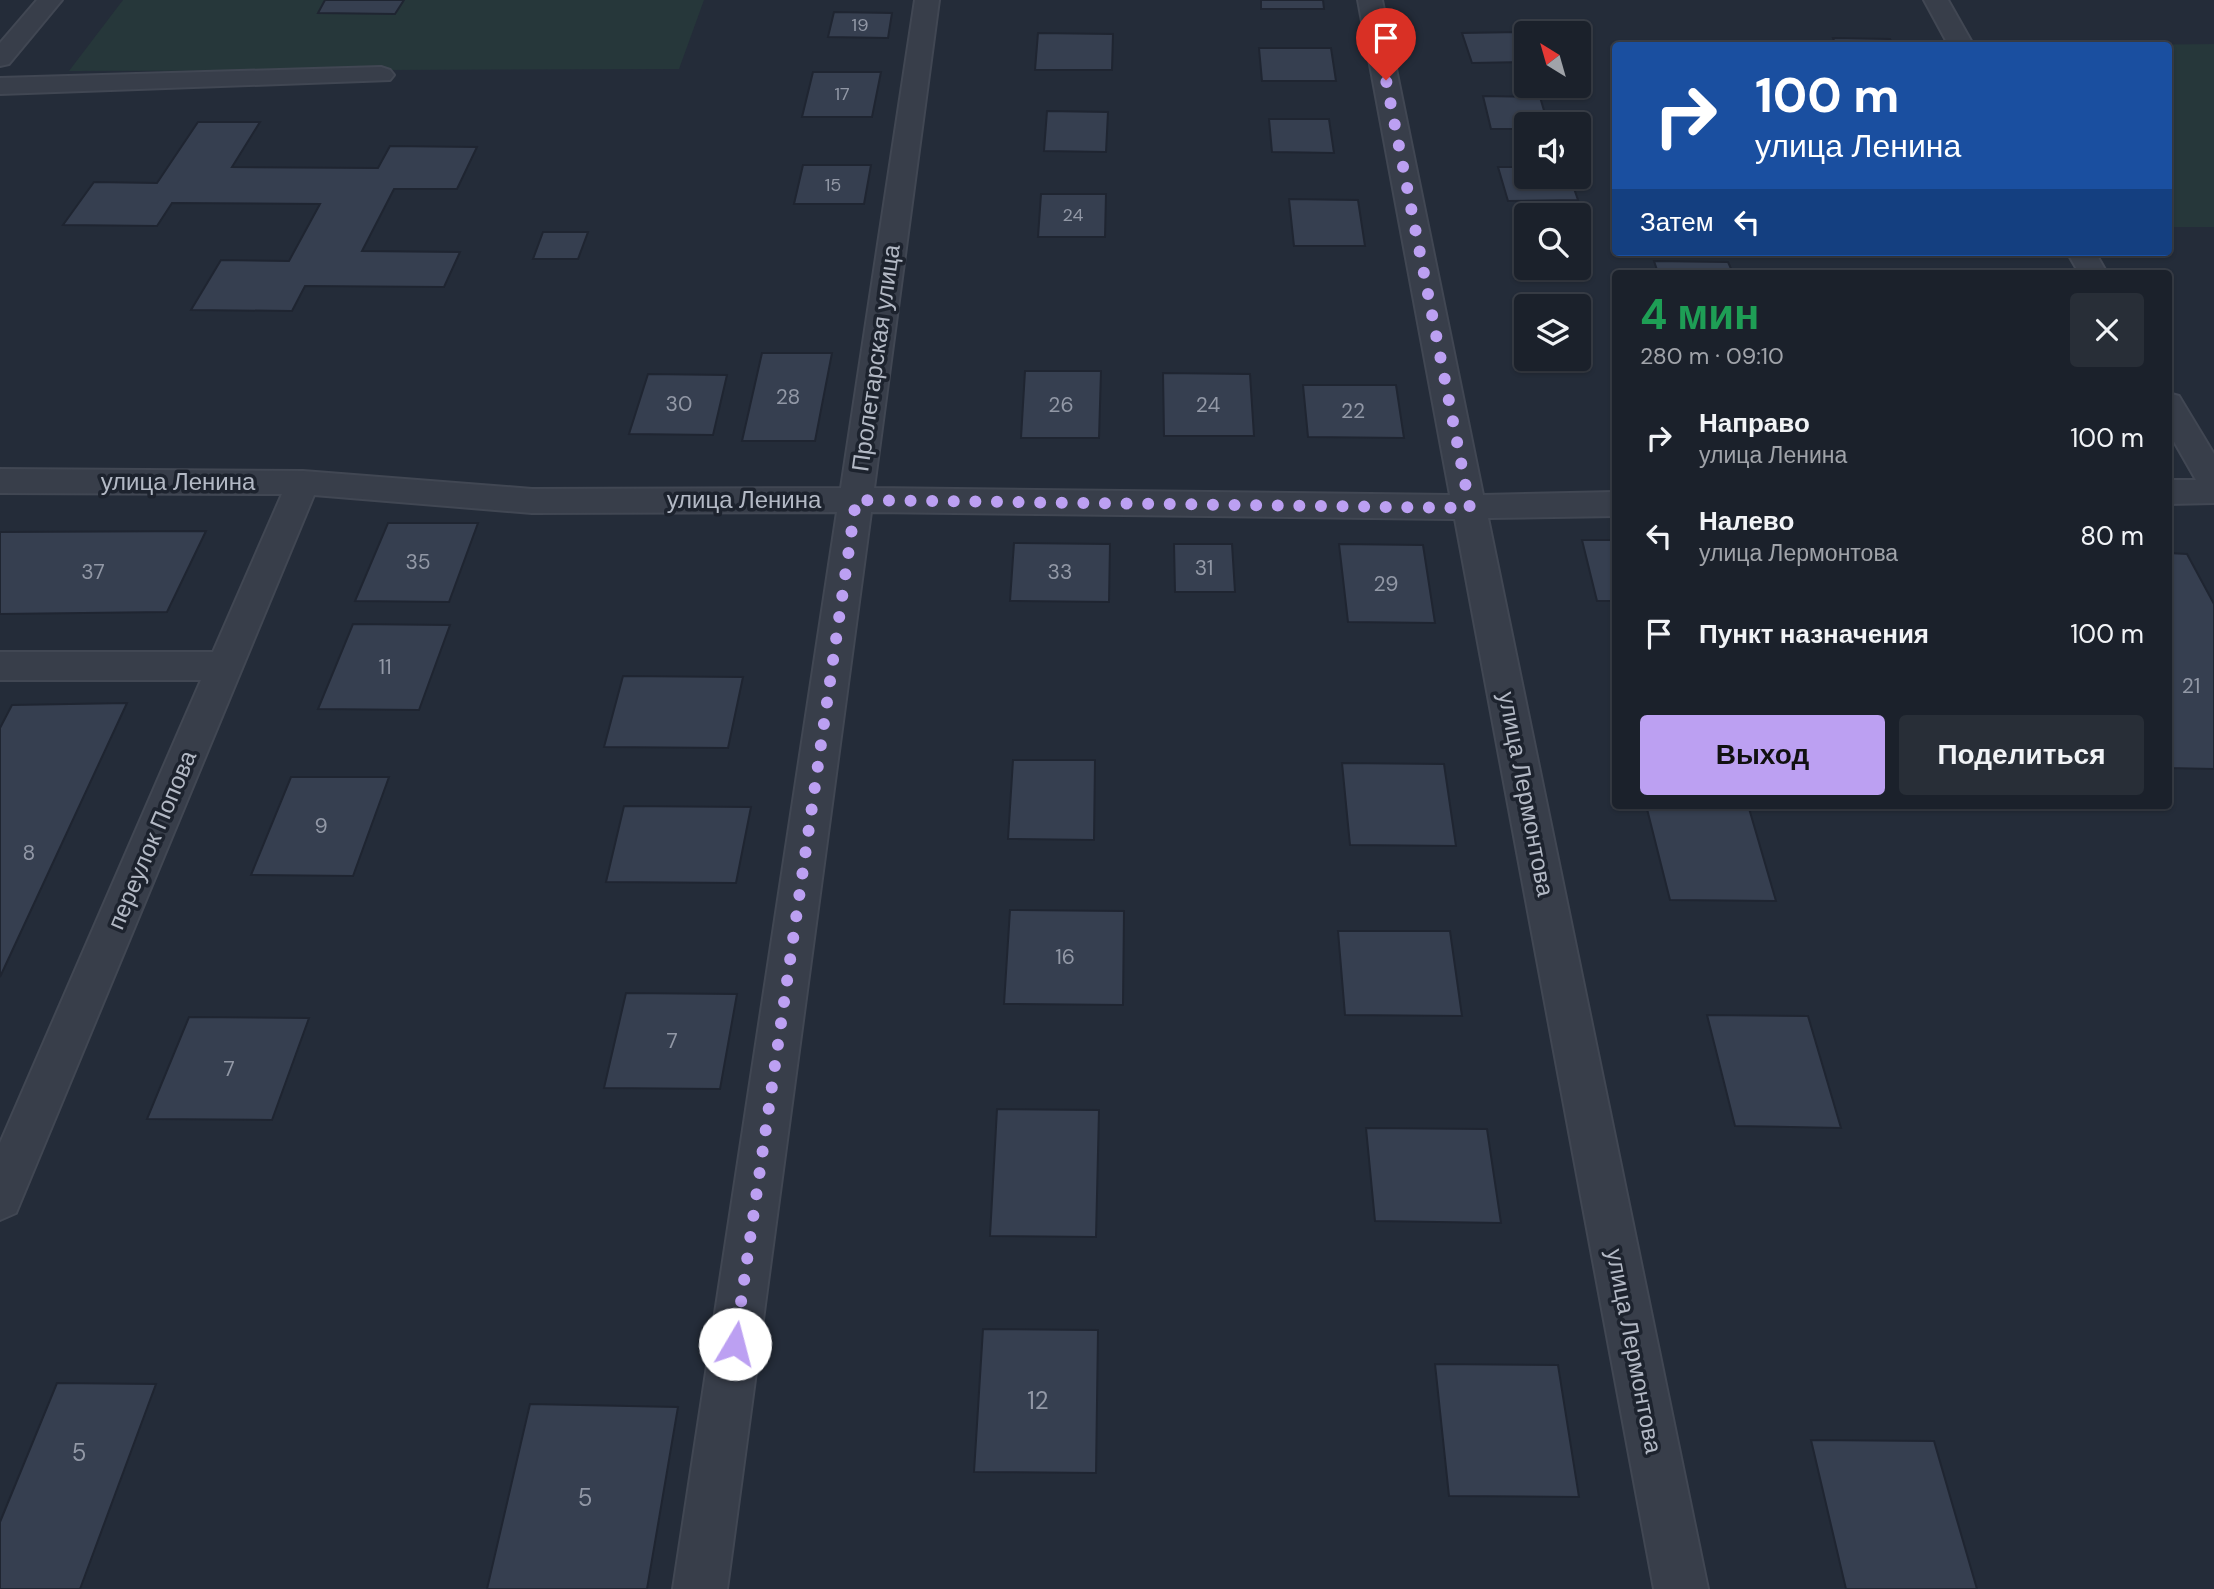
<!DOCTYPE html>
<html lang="ru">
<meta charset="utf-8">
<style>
:root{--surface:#1b212b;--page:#282e37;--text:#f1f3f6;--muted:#a0a3a9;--line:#393e47;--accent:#bca0f2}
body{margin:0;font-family:"DM Sans",sans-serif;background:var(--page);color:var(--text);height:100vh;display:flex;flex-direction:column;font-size:26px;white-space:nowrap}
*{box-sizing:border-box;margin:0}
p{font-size:23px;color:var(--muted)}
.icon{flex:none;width:38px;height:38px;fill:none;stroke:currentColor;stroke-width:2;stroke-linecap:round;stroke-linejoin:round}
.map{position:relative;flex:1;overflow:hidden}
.details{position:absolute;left:1612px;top:270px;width:560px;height:539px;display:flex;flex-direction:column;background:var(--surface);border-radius:7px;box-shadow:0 2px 5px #0004,0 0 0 2px var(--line)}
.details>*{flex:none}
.hud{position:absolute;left:1612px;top:42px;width:560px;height:214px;border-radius:7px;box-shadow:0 2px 5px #0004,0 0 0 2px var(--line);background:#1a4fa0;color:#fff;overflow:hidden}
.needle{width:46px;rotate:323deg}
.fabs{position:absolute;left:1514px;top:21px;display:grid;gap:14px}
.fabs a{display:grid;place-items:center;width:77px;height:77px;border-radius:7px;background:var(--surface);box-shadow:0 2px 5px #0004,0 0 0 2px var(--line);font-size:35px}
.pin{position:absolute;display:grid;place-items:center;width:60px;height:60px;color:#fff;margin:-72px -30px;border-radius:50% 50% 50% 0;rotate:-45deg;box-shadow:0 0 7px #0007}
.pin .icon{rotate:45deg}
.me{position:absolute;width:77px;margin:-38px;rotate:8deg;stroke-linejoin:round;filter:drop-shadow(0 0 5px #0008)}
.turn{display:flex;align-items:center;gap:24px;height:147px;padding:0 28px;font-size:32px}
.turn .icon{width:91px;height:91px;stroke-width:2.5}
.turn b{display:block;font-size:49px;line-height:60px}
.then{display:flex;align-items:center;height:66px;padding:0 28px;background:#0003;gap:14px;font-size:26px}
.round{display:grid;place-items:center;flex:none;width:74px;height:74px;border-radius:7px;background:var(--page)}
.overview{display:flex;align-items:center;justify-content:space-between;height:119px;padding:0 28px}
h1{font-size:42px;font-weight:700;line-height:52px;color:#1e9e55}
.button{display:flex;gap:14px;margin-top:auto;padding:14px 28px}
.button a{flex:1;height:80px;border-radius:7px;background:var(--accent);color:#111;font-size:28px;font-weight:700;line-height:80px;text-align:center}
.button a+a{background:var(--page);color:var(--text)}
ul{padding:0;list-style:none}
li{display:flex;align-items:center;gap:21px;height:98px;padding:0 28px}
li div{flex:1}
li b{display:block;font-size:26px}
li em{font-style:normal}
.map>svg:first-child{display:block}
</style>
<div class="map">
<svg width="2214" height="1589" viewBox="0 0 2214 1589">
<rect width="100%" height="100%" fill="#242c39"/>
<!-- green -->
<g fill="#26373a">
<path d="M123,0H704L679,69L69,71Z"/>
<path d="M2214,44V227H2168V46L2127,45Z"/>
</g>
<!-- building -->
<g fill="#363f50" stroke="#1f2531" stroke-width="2">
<path d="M325,0H404L395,14L318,13Z"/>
<path d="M1261,0H1323L1324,9H1261Z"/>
<path d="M834,12L892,13L888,38L828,37Z"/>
<path d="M1519,32L1526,53V62L1472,63L1462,33Z"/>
<path d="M1038,33L1113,34L1112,70H1035Z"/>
<path d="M1833,38L1890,39L1894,46H1836Z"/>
<path d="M1259,48H1331L1336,81H1262Z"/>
<path d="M813,72H881L872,117H802Z"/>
<path d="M1483,96L1540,97L1548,124H1526V129H1491Z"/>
<path d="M1047,111L1108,112L1106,152L1044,151Z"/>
<path d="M1269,119H1329L1334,153L1272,152Z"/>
<path d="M198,122H260L232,167L378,168L390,146L477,147L457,189H394L362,251L460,252L444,287L305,286L292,311L191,310L221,260L289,261L320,204L172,203L157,226L63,225L94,182L157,183Z"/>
<path d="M803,165H871L864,204H794Z"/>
<path d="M1498,167H1526V177H1570L1578,200L1508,201Z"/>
<path d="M1041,194H1106L1105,237H1038Z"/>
<path d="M1289,199L1358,200L1365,246H1294Z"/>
<path d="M543,232H588L578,259H533Z"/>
<path d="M1654,261L1728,262L1733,273H1658Z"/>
<path d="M762,353H832L815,441H742Z"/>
<path d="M1025,371H1101L1099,438H1021Z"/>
<path d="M1163,373L1250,374L1254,436H1164Z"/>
<path d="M648,374L727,375L713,435L629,434Z"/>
<path d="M1303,385H1396L1404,438L1308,437Z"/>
<path d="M388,523H478L449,602L355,601Z"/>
<path d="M206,531L167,612L0,614V532Z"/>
<path d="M1582,540H1615V601H1597Z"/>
<path d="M1014,543L1110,544L1109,602L1010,601Z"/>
<path d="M1174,544H1232L1235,592H1175Z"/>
<path d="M1339,544L1423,545L1435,623L1348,622Z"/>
<path d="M2168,553L2187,554L2214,604V769L2168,768Z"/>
<path d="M353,624L450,625L419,710L318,709Z"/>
<path d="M623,676L743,677L728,748L604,747Z"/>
<path d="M127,703L0,977V728L12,705Z"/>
<path d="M1013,760H1095L1094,840L1008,839Z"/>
<path d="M1342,763L1444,764L1456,846L1350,845Z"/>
<path d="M291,777H389L353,876L251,875Z"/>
<path d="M1646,805H1748L1776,901L1670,900Z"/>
<path d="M624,806L751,807L736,883L606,882Z"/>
<path d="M1010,910L1124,911L1123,1005L1004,1004Z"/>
<path d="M1338,931H1450L1462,1016L1345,1015Z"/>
<path d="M626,993L737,994L720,1089L604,1088Z"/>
<path d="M1707,1015L1808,1016L1841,1128L1735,1126Z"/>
<path d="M189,1017L309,1018L272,1120L147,1119Z"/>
<path d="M997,1109L1099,1110L1096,1237L990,1236Z"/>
<path d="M1366,1128L1487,1129L1501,1223L1375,1221Z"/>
<path d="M983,1329L1098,1330L1096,1473L974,1472Z"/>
<path d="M1435,1364L1558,1365L1579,1497L1449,1496Z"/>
<path d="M57,1383L156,1384L80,1589H0V1522Z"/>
<path d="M530,1404L678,1407L647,1589H487Z"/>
<path d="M1811,1440L1934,1441L1977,1589H1846Z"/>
</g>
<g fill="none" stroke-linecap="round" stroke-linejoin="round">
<defs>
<g id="minor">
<path d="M37,0H62L9,64L0,66V43Z"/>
<path d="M915,0H939L874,488L1450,495L1358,0H1382L1483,495L1615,492V516L1488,518L1708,1589H1654L1455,519L871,512L727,1589H673L837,512L532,513L314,495L16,1213L0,1220V1143L201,680H0V652H213L282,494L0,493V469L303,471L532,489L841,488Z"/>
<path d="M1924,0H1948L1974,46H1949Z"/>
<path d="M381,67L390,70L394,75L390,80L0,94V78Z"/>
<path d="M2067,252H2095L2107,273H2079Z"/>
<path d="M2168,393L2179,396L2214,454V503L2168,504V480H2196L2168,431Z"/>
</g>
</defs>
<!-- minor casing -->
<use href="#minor" stroke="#414753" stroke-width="4"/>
<!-- minor -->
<use href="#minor" fill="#383e4a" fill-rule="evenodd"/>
</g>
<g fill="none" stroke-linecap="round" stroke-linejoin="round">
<!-- route -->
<path stroke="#bca0f2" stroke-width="12" stroke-dasharray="0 21.6" d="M735,1344L856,500L1470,508L1386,80"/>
</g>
<g text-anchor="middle" stroke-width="7" stroke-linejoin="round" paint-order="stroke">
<!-- far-number labels -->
<g font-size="18" fill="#9298a6">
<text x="860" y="31">19</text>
<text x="842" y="100">17</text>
<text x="833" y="191">15</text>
<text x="1073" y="221">24</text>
</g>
<!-- number labels -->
<g font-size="21" fill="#9298a6">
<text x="788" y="404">28</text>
<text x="679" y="411">30</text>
<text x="1061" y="412">26</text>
<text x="1208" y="412">24</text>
<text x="1353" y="418">22</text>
<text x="418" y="569">35</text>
<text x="1204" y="575">31</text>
<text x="93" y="579">37</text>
<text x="1060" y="579">33</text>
<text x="1386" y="591">29</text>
<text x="385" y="674">11</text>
<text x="2191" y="693">21</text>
<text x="321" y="833">9</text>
<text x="29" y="860">8</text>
<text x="1065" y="964">16</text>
<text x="672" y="1048">7</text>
<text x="229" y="1076">7</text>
</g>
<!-- street labels -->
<g font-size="24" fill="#b3b9c5" stroke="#1d232e">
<text transform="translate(876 358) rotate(-82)" y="8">Пролетарская улица</text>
<text x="178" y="490">улица Ленина</text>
<text x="744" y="508">улица Ленина</text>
<text transform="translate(1526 794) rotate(79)" y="8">улица Лермонтова</text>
<text transform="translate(152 840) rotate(-67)" y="8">переулок Попова</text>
<text transform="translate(1634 1351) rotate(79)" y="8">улица Лермонтова</text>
</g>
<!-- near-number labels -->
<g font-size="24" fill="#9298a6">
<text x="1038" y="1409">12</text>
<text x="79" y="1461">5</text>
<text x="585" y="1506">5</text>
</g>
</g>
</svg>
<div class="fabs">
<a><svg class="needle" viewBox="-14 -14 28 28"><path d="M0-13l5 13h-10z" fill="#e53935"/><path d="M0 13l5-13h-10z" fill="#a0a3a9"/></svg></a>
<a><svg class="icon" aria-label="sound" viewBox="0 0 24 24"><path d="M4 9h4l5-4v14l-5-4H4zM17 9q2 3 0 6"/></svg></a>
<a><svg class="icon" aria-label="search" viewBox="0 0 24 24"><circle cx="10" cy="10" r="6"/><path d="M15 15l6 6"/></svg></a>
<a><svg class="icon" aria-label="layers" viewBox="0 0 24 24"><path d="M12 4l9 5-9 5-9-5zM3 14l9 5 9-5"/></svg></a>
</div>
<div class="pin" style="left:1386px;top:80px;background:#d93025"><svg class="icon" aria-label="arrive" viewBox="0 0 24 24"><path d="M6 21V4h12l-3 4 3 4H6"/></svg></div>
<svg class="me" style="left:735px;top:1344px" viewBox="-20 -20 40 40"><circle r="19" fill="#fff"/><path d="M0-13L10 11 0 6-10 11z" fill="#bca0f2"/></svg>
<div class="hud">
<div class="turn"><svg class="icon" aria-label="right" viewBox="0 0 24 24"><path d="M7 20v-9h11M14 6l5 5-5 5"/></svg><div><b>100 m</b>улица Ленина</div></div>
<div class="then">Затем<svg class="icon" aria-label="left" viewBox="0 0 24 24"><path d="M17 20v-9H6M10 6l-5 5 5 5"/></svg></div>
</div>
<section class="details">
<div class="overview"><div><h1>4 мин</h1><p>280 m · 09:10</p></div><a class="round"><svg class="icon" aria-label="close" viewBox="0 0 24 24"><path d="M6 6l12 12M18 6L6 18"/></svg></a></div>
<ul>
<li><svg class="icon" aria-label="right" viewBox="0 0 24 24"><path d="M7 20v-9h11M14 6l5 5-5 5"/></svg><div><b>Направо</b><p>улица Ленина</p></div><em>100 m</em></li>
<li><svg class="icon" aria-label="left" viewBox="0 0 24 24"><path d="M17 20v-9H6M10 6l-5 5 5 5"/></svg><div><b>Налево</b><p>улица Лермонтова</p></div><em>80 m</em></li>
<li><svg class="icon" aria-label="arrive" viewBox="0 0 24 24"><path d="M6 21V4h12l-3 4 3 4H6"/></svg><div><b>Пункт назначения</b></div><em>100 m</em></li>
</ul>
<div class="button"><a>Выход</a><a>Поделиться</a></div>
</section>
</div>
